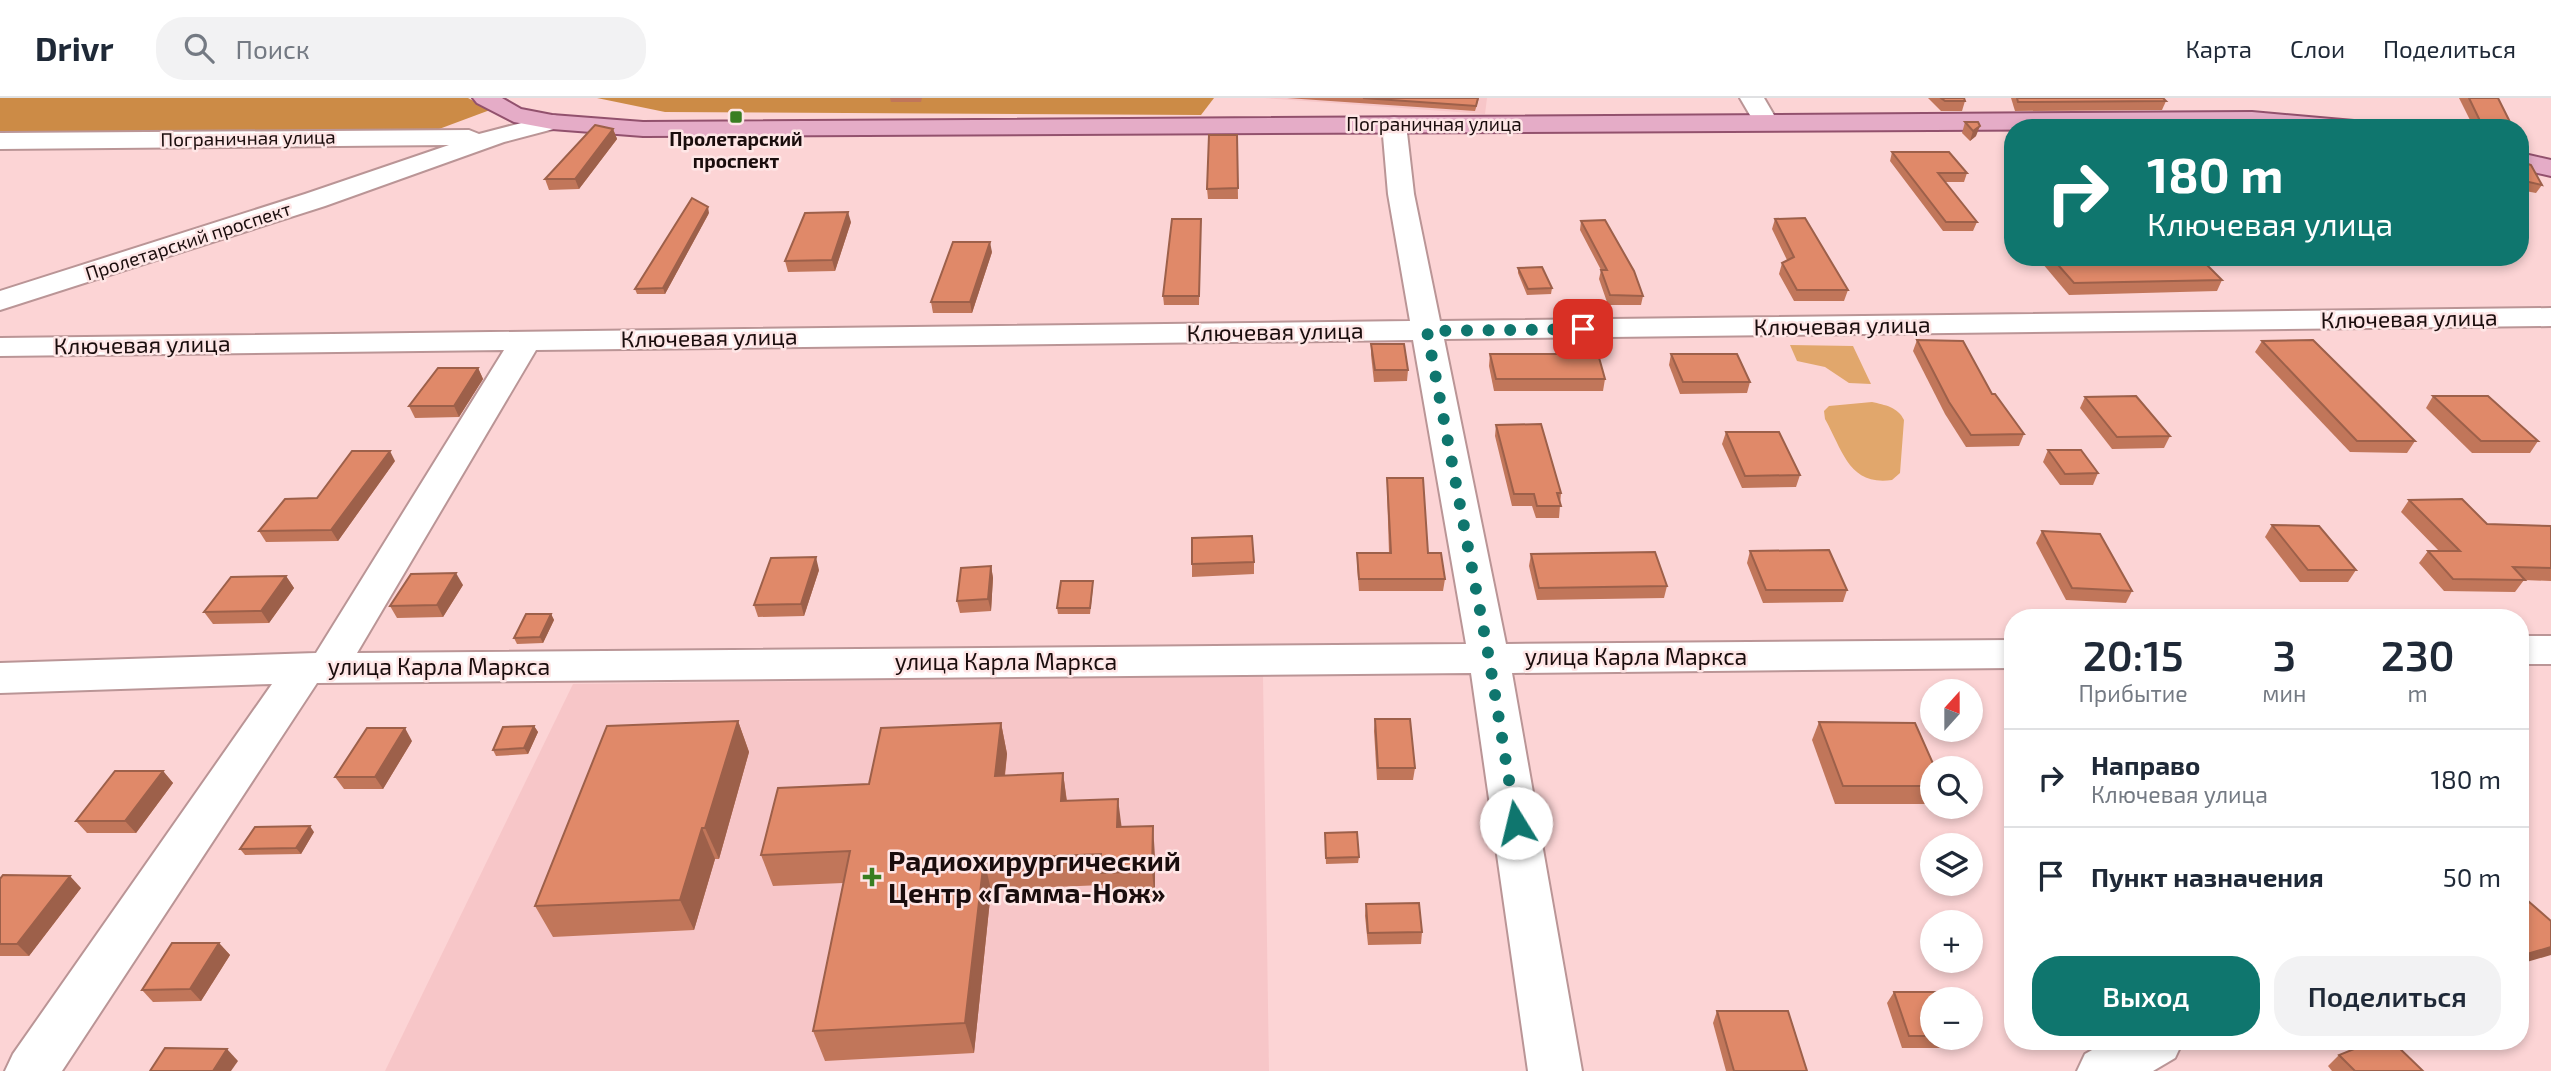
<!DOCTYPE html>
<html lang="ru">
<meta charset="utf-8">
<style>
:root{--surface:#fff;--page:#f2f2f3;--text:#1f2937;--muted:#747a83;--line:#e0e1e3;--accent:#0f766e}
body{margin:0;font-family:"Exo 2",sans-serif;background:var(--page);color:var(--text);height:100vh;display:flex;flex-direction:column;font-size:26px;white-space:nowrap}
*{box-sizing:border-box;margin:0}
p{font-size:23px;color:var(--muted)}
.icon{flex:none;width:38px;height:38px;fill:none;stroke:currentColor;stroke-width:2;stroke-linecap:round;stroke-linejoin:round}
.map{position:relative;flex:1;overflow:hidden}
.details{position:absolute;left:2004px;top:511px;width:525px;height:441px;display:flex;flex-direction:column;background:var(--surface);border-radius:28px;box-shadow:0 4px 10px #0003}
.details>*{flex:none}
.guide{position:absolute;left:2004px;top:21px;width:525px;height:147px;border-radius:28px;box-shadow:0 4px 10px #0003;background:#0f766e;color:#fff;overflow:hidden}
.needle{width:46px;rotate:21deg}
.controls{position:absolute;left:1920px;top:581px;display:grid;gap:14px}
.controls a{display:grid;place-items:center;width:63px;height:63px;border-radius:50%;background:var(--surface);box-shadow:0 4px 10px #0003;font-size:35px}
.pin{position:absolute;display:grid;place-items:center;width:60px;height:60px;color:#fff;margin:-30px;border-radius:14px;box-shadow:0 4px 10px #0006}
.me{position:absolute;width:77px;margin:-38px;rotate:351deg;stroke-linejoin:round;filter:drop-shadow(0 0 5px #0008)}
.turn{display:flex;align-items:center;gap:24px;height:147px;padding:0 28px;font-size:32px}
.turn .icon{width:91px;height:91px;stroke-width:2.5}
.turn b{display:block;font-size:49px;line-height:60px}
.eta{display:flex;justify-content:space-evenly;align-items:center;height:119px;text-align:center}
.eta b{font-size:42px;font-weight:600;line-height:49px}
.primary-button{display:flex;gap:14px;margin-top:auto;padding:14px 28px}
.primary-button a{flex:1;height:80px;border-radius:28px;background:var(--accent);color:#fff;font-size:28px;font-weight:600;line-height:80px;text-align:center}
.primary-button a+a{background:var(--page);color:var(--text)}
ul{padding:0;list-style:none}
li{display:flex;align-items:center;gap:21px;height:98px;padding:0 28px;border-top:2px solid var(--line)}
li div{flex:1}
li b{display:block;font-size:26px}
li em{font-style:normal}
header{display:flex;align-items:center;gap:42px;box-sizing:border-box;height:98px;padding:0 35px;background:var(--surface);border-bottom:2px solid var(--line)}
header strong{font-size:33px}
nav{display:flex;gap:38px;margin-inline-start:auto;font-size:24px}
.search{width:490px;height:63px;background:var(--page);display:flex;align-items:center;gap:18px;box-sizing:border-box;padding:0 24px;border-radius:28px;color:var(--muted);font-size:26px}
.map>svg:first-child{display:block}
</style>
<header>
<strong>Drivr</strong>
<div class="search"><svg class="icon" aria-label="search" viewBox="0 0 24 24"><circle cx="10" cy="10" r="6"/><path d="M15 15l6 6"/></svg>Поиск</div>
<nav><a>Карта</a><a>Слои</a><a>Поделиться</a></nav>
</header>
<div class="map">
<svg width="2551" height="973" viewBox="0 0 2551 973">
<rect width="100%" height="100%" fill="#fcd4d5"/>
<!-- built -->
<g fill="#f7c6c8">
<path d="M1264,0H1487L1485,16Z"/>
<path d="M1263,578L1269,973H385L573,586Z"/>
</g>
<!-- green -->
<g fill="#e1a76c">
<path d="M1790,247L1853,248L1871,286L1849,285L1825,269L1797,263Z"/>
<path d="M1872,304C1885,307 1898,309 1904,322L1900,375L1892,382C1849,388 1843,353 1825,321L1824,313L1829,308Z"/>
</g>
<!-- forest -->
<g fill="#cc8b46">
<path d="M0,0H468L490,12L431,34L0,39Z"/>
<path d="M597,0H1214L1201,17L665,14Z"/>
</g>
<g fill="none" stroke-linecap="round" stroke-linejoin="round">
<defs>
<g id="minor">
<path d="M1740,0H1764L1778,24L1775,29H1757Z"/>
<path d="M552,17L561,19L564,24L561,29L504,44L325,108L0,212V193L305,96L449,47L0,51V35L469,32L479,36Z"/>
<path d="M1394,19L1403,21L1406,26L1414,96L1440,223L2551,210V228L1444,241L1506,546L2012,542V570L1512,575L1582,973H1528L1471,575L317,585L62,973H5L13,956L272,586L0,595V565L316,555L504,252L0,258V240L1410,223L1388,96L1382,26L1385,21ZM1413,242L1466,546L357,555L536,252Z"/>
<rect x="2520" y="538" width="31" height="28"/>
<path d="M2108,943H2183L2175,960L2153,973H2077L2085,956Z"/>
</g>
<g id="major">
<path d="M473,0H502L521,11L552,17L643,24L2252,14L2354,23L2363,25L2366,30L643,38L552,31L514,24L477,5Z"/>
<path d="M2520,55L2551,62V78L2520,71Z"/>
</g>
</defs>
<!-- minor casing -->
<use href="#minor" stroke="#ba9596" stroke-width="4"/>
<!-- major casing -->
<use href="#major" stroke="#92516d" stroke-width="4"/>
<!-- minor -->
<use href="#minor" fill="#fff" fill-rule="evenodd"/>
<!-- major -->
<use href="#major" fill="#e5acc7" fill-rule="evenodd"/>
</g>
<!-- wall -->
<g fill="#c1765a">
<path d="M890,0H922L921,4H891Z"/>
<path d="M1287,0H1479L1475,13Z"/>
<path d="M1928,0H1964L1965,3L1962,13H1941Z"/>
<path d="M2011,0H2163L2166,3L2162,12L2015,13Z"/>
<path d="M2459,0H2498L2513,30H2474Z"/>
<path d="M1965,24H1978L1976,38L1970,43L1962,35Z"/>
<path d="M613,31L617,41L579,91L549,92L545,81Z"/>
<path d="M1237,37L1238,101H1208L1207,91Z"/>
<path d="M1892,54L1967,75L1964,84H1945L1977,124L1973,133H1943L1890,63Z"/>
<path d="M2520,57L2523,64L2542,87L2536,95L2520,92Z"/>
<path d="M709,115L665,196H637L635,191Z"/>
<path d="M1201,121L1199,207H1164L1163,198Z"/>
<path d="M1775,121L1848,192L1844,203H1794L1779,176L1782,165L1787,162L1772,131Z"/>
<path d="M1581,123L1643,198L1641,207H1608L1599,181L1601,172L1580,132Z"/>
<path d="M851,124L835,173L788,174L785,163Z"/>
<path d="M992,154L972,215H933L931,204Z"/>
<path d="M2037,159H2199L2222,182L2217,193L2069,197Z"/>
<path d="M1518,170L1552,190L1551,196L1527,197L1518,175Z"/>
<path d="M1917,242L1992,296L2024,336L2019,348L1966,349L1945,316L1913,253Z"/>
<path d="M2262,243L2415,343L2407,355L2350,354L2255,254Z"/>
<path d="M1371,246L1408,272L1407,283L1374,284L1371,257Z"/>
<path d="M1490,256L1605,281L1603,293H1494L1489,268Z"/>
<path d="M1671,256L1750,284L1747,295L1680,296L1669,267Z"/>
<path d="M478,270L483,281L459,319L415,320L409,308Z"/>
<path d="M2433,298L2538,343L2530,355H2472L2426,310Z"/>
<path d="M2085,299L2170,338L2164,350L2112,351L2080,310Z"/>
<path d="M1496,327L1561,395L1559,420H1536L1532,408H1512L1495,338Z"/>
<path d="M1726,334L1800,377L1796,389L1742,390L1722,346Z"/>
<path d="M2048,352L2098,375L2093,387H2060L2043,364Z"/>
<path d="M395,363L338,443L266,444L259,433L317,400Z"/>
<path d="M1387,380L1428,455L1445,481L1443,493H1359L1357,467V455H1389L1387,392Z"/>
<path d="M2409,402L2487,426L2551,428V483L2524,482L2515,494L2444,493L2419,465L2428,453H2439L2401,414Z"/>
<path d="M2272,427L2356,472L2348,484H2300L2265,439Z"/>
<path d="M2042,433L2132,493L2126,505L2066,502L2036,445Z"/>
<path d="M1750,453L1847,492L1843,504L1763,505L1747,465Z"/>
<path d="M1531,456L1667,488L1664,500L1537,502L1529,468Z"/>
<path d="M1254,464V476L1192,479V466Z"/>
<path d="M991,468L993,480L991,513L960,515L957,503Z"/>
<path d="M819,472L804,518L758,519L754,507Z"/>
<path d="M286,478L294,490L269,525L213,526L204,514Z"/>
<path d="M463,487L443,519L397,520L390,508Z"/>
<path d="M1093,489L1090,516H1058L1057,510Z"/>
<path d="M551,516L554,522L543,545L517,546L514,540Z"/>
<path d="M1375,621L1415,670L1413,682H1377L1374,633Z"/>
<path d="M738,623L749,654L719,761H715L694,832L553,839L535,808Z"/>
<path d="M1819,624L1932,670V706H1835L1812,642Z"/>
<path d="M1001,625L1007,656L1005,678L1063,675L1067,703L1121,729L1155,759V803L1105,806L1102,787L991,792L974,955L825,963L813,933L843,785L773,788L761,757L869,686Z"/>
<path d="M534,628L538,634L528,656L496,658L493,652Z"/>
<path d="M412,643L383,691H344L335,679Z"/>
<path d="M163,673L173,685L136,735H87L76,723Z"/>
<path d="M314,734L301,756L245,757L240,751Z"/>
<path d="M1325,735L1359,759L1358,765L1326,766Z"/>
<path d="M0,781L81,790L29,858H0Z"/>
<path d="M1366,806L1422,834L1421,846L1368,847L1365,818Z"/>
<path d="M219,845L230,857L201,903L153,904L142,892Z"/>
<path d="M1894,894L1932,901V940H1953L1946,950H1902L1887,905Z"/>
<path d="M1717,913L1807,973H1726L1713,925Z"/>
<path d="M2339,957L2423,973H2332L2328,968Z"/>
</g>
<!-- shaded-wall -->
<g fill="#9d604a">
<path d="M1980,28L1976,38L1970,43L1973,33Z"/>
<path d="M613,31L617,41L579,91L575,81Z"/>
<path d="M708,109L709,115L665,196L663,190Z"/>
<path d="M848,114L851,124L835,173L832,162Z"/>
<path d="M990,144L992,154L972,215L970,204Z"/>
<path d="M478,270L483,281L459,319L454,308Z"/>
<path d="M390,353L395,363L338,443L331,432Z"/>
<path d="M816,459L819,472L804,518L801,506Z"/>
<path d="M991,468L993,480L991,513L988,501Z"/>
<path d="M456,475L463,487L443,519L437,507Z"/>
<path d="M286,478L294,490L269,525L261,513Z"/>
<path d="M551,516L554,522L543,545L540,539Z"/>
<path d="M738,623L749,654L719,761L705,730Z"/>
<path d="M1001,625L1007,656L1001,709L995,678Z"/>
<path d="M534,628L538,634L528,656L524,650Z"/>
<path d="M405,630L412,643L383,691L375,679Z"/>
<path d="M163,673L173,685L136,735L125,723Z"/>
<path d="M1063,675L1067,706L1061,703Z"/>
<path d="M1118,701L1122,732L1117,729Z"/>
<path d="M310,728L314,734L301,756L296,750Z"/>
<path d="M1153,728L1155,759V803L1152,773Z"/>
<path d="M702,730L715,761L694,832L680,802Z"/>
<path d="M984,761L991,792L974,955L965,925Z"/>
<path d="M70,778L81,790L29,858L17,846Z"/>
<path d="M219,845L230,857L201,903L190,891Z"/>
<path d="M2551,849V857L2520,866V858Z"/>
<path d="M227,951L238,963L231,973H213Z"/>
</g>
<!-- building -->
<g fill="#e08969" stroke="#9d604a" stroke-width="2">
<path d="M1363,0H1478L1476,8Z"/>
<path d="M1941,0H1964L1965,3H1945Z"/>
<path d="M2017,0H2163L2166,3L2018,4Z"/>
<path d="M2469,0H2498L2513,30H2502L2482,27Z"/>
<path d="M1965,24H1978L1980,28L1973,33Z"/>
<path d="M2191,24L2198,30H2025L2023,25Z"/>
<path d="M595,27L613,31L575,81H545Z"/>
<path d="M1209,37H1237L1238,90L1207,91Z"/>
<path d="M1892,54H1949L1967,75H1938L1977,124H1946Z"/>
<path d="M2520,57H2523V64L2531,67L2542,87L2520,82Z"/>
<path d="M692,100L708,109L663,190L635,191Z"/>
<path d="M848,114L832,162L785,163L805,115Z"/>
<path d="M1805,120L1848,192H1797L1782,165L1794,159L1775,121Z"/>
<path d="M1172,121H1201L1199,198H1163Z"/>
<path d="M1605,122L1634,173L1643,198L1610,197L1601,172H1607L1581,123Z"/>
<path d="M953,144H990L970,204H931Z"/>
<path d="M2051,159H2199L2222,182L2074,185Z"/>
<path d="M1542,169L1552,190L1528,191L1518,170Z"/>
<path d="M1917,242L1963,243L1992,296H1995L2024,336L1971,337L1949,304Z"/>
<path d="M2313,242L2415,343H2357L2262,243Z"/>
<path d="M1371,246H1404L1408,272H1375Z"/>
<path d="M1490,256H1598L1605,281H1496Z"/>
<path d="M1671,256H1737L1750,284H1683Z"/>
<path d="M438,270H478L454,308H409Z"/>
<path d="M2136,298L2170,338L2117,339L2085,299Z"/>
<path d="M2433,298H2488L2538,343H2481Z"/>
<path d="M1541,326L1561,395H1557L1561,408H1537L1534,396H1514L1496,327Z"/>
<path d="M1726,334H1779L1800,377L1745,378Z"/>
<path d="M2048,352H2081L2098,375L2065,376Z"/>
<path d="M352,353H390L331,432L259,433L285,401L317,400Z"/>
<path d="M1387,380H1423L1428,455H1441L1445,481H1359L1357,455H1391Z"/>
<path d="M2462,401L2487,426L2551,428V470L2513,469L2525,482L2453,481L2428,453H2460L2409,402Z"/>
<path d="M2272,427L2319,428L2356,472H2308Z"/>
<path d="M2042,433L2100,436L2132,493L2072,490Z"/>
<path d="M1252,438L1254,464L1192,466V440Z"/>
<path d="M1829,452L1847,492H1766L1750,453Z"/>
<path d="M1655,454L1667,488L1539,490L1531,456Z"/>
<path d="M816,459L801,506L754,507L771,460Z"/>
<path d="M991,468L988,501L957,503L961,470Z"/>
<path d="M456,475L437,507L390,508L411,476Z"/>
<path d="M286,478L261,513L204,514L231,479Z"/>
<path d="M1061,483H1093L1090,510H1057Z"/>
<path d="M526,516H551L540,539L514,540Z"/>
<path d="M1375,621H1410L1415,670H1378Z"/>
<path d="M738,623L705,730H702L680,802L535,808L607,628Z"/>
<path d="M1819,624L1915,625L1935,670H1932V688H1843Z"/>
<path d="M1001,625L995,678L1063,675L1061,703L1118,701L1117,729L1153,728L1152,773L1101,775V756L984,761L965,925L813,933L850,753L761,757L778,690L869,686L881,630Z"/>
<path d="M534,628L524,650L493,652L503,629Z"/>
<path d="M367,630H405L375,679H335Z"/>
<path d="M115,673H163L125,723H76Z"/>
<path d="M310,728L296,750L240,751L255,729Z"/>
<path d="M1357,734L1359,759L1326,760L1325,735Z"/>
<path d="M3,777L70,778L17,846H0V781Z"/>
<path d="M2520,796L2551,823V849L2520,858Z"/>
<path d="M1419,805L1422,834L1368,835L1366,806Z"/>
<path d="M172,845H219L190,891L142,892Z"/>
<path d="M1894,894H1937L1939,901H1932V938H1909Z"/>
<path d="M1717,913H1788L1807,973H1734Z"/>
<path d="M2374,943H2392L2423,973H2355L2339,957Z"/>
<path d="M165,950L227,951L213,973H150Z"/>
</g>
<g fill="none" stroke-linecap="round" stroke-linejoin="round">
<!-- route -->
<path stroke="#0f766e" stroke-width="12" stroke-dasharray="0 21.6" d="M1516,725L1489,560L1427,233L1583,231"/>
</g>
<!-- markers -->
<g fill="#397e21" stroke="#fee6e6" stroke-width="2.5">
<rect x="729" y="12" width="14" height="14" rx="3.5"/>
<path d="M868.5 768.5h7v7h7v7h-7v7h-7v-7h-7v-7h7z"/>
</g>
<g text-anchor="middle" stroke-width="5" stroke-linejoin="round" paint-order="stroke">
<!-- far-street labels -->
<g font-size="19" fill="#1a0d0d" stroke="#fee6e6">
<text x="1434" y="33">Пограничная улица</text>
<text transform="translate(248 40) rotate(-1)" y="7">Пограничная улица</text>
<text transform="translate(188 143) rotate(-18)" y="7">Пролетарский проспект</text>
</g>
<!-- far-poi labels -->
<g font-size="19" font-weight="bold" fill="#1a0d0d" stroke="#fee6e6">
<text x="736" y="48">Пролетарский<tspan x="736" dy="22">проспект</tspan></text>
</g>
<!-- street labels -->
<g font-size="23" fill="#1a0d0d" stroke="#fee6e6">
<text transform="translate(2409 221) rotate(-1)" y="8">Ключевая улица</text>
<text transform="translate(1842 228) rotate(-1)" y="8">Ключевая улица</text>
<text transform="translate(1275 234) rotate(-1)" y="8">Ключевая улица</text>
<text transform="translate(709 240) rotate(-1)" y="8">Ключевая улица</text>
<text transform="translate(142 247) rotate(-1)" y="8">Ключевая улица</text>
<text x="1636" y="567">улица Карла Маркса</text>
<text x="1006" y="572">улица Карла Маркса</text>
<text x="439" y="577">улица Карла Маркса</text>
</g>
<!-- near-poi labels -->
<g font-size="28" font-weight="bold" fill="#1a0d0d" stroke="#fee6e6" text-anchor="start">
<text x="888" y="773">Радиохирургический<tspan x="888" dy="32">Центр «Гамма-Нож»</tspan></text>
</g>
</g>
</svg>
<div class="controls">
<a><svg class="needle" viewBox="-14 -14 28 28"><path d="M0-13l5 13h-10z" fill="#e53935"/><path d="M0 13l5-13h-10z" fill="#747a83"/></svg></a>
<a><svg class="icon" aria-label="search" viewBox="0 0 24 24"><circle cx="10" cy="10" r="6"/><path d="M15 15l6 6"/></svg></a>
<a><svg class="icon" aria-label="layers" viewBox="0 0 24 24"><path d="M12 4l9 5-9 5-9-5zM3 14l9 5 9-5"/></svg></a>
<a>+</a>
<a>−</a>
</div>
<div class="pin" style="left:1583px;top:231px;background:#d93025"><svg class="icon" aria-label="arrive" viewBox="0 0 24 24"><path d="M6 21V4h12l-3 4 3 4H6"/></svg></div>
<svg class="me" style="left:1516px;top:725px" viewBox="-20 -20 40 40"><circle r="19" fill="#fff"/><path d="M0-13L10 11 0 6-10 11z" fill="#0f766e"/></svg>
<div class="guide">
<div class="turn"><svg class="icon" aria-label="right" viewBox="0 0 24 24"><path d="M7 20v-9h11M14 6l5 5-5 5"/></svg><div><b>180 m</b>Ключевая улица</div></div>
</div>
<section class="details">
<div class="eta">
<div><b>20:15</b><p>Прибытие</p></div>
<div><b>3</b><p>мин</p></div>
<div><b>230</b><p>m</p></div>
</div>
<ul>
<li><svg class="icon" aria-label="right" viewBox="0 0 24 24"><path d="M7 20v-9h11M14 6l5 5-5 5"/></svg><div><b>Направо</b><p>Ключевая улица</p></div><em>180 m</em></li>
<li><svg class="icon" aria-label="arrive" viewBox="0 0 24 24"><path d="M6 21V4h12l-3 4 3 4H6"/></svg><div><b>Пункт назначения</b></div><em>50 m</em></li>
</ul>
<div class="primary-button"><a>Выход</a><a>Поделиться</a></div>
</section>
</div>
